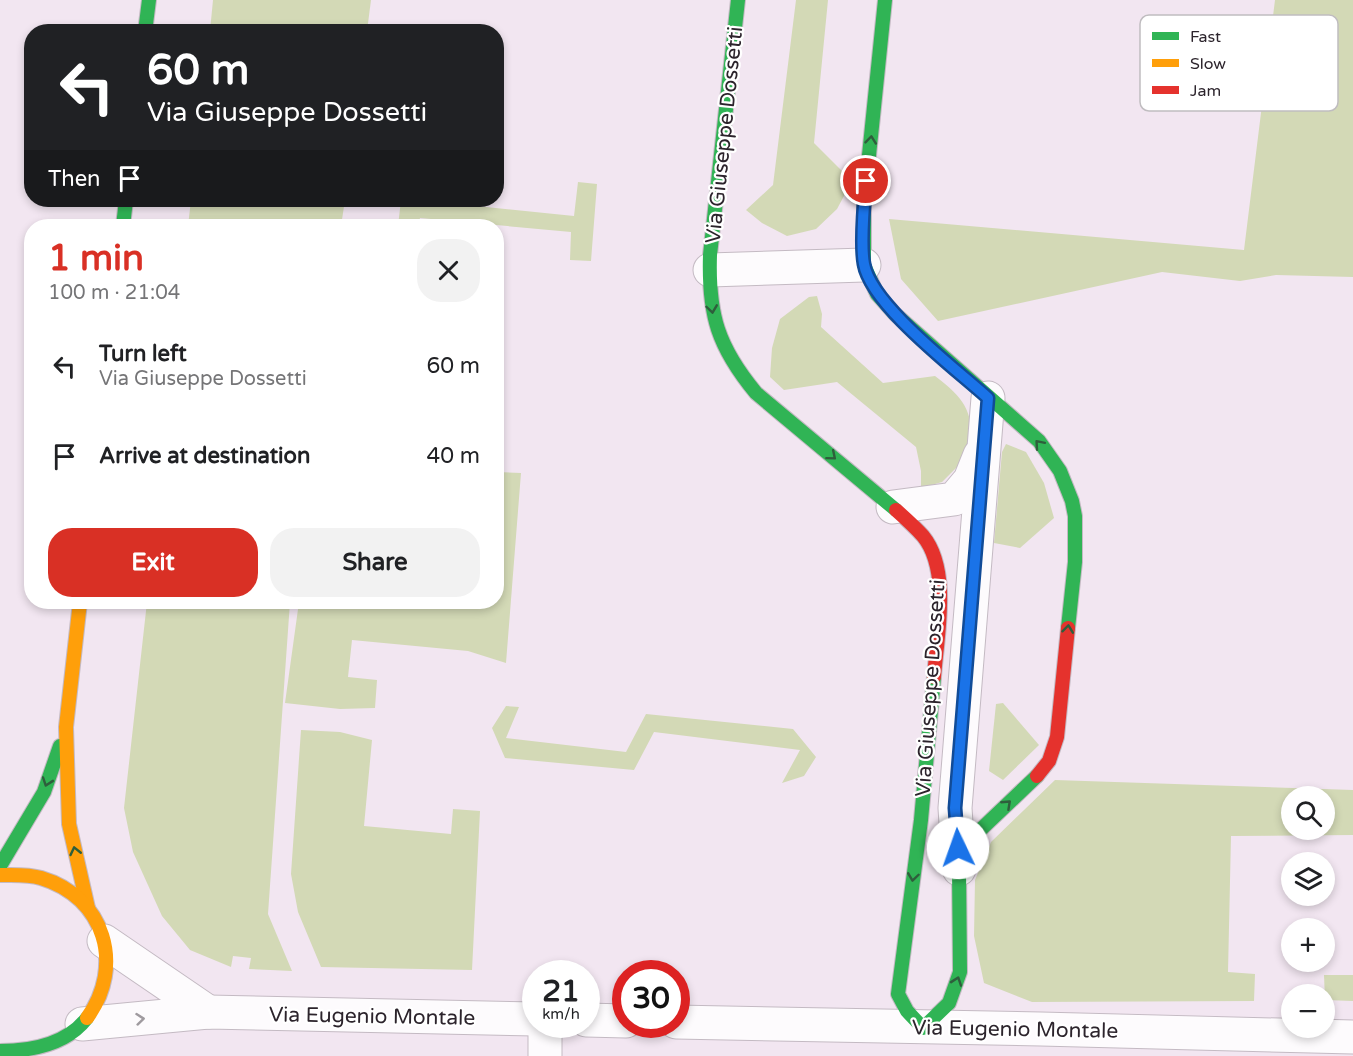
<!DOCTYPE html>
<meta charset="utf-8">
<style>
:root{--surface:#fff;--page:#f2f2f2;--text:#202124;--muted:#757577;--accent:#d93025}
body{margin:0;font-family:"Varela Round",sans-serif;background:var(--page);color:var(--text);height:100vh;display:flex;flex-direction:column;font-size:22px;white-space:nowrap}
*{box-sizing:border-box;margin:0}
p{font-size:20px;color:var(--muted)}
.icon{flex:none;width:33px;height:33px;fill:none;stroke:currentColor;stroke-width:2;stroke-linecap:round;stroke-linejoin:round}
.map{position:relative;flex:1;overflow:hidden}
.details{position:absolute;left:24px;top:219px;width:480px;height:390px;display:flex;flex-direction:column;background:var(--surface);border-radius:24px;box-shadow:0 3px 9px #0003}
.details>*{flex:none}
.guide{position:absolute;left:24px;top:24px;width:480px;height:183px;border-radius:24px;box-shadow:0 3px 9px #0003;background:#202124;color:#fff;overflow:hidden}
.tools{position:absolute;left:1281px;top:786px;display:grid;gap:12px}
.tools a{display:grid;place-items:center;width:54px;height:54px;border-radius:50%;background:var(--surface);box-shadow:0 3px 9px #0003;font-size:30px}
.speed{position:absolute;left:522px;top:960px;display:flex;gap:12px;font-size:30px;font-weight:700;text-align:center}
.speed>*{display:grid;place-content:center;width:78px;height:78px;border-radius:50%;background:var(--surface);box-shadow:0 3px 9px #0003;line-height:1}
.speed small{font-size:15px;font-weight:400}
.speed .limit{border:9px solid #d22;background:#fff;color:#111}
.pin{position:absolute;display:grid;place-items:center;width:51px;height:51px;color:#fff;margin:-26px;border:3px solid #fff;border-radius:50%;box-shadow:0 2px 6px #0007}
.me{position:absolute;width:66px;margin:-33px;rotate:357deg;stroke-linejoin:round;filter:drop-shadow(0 0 4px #0008)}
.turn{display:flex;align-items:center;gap:21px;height:126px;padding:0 24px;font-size:27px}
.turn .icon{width:78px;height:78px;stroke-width:2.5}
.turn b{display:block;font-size:42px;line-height:51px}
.then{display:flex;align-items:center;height:57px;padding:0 24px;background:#0003;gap:12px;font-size:22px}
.round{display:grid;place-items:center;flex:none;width:63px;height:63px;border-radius:24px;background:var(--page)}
.summary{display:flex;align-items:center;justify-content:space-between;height:102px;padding:0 24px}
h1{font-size:36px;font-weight:700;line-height:45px;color:var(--accent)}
.cta{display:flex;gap:12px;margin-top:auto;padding:12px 24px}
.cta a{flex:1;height:69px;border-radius:24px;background:var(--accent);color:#fff;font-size:24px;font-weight:700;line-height:69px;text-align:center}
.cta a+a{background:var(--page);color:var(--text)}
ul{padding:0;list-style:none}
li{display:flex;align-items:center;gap:18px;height:90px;padding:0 24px}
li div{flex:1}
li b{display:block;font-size:22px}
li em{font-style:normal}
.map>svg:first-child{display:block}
</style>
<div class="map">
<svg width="1353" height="1056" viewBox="0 0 1353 1056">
<rect width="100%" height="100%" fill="#f2e6f1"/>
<!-- green -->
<g fill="#d3d9b6" fill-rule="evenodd">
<path d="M213,0H371L367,31H210Z"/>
<path d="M796,0H828L814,143L852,181L837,209L816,229L787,236L762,223L746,210L773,185Z"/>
<path d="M1275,0H1353V277L1276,275L1240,281L1162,272L938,321L901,279L889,219L1244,250Z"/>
<path d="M578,182L597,184L591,261L570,260L571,232L420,218L418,226H398L401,200H419L574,216Z"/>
<path d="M191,200H345L341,226H188Z"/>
<path d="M817,296L822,314L821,327L883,383L935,376C966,400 970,408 974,446L957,467L942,482L921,488V471L916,447L837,382L784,390L770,377L772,348L780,319L809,297Z"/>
<path d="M1006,444L1026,452L1044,483L1054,518L1020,548L994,543L1002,452Z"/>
<path d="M497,472L521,473L506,663L468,651L352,640L348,677L377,680L375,708L340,709L285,703L299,602H496Z"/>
<path d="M147,602H290L268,914L292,971L249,969L251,958L233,956L231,967L190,950L162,916L133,852L124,808Z"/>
<path d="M1003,703L1039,745L1003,780L989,771L996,704Z"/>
<path d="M506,706L519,707L506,738L626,752L646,714L793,729L816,757L804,776L782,783L800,750L654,732L634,770L505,758L492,728Z"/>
<path d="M301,730L340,732L372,740L364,826L451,834L453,809L480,811L472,970L321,967L298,912L291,874Z"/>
<path d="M1055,780L1353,790V835L1231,836L1228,972L1255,974L1254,1001L1032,1002L984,983L974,936L975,880L991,842ZM1292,796H1324V830H1292Z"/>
<path d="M1324,975H1353V1001L1325,1000Z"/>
</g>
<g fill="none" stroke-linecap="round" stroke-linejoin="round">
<defs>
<g id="street">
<path d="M710,270L864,265"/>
<path d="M893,507L954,499L970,480L980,455"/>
<path d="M959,869L955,808L988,398"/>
<path d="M104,941L208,1012"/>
<path d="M586,1020L626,1021"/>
<path d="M676,1022L1041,1029L1353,1037"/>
<path d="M82,1024L208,1012L536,1019"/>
<path d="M545,1056V1024"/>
</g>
<g id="fast">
<path d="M738,0L710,255C708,315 718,347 756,393L896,510"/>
<path d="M885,0L864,204V265L877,294L895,314L1039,441L1060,471L1072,501L1075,516V562L1068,628"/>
<path d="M145,32L149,0"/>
<path d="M123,226L126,200"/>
<path d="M934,677L921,820L898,994L907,1011L923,1028L949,1003L960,972L959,869L975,835L1037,776"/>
<path d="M0,866L44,792L60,746"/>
<path d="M0,1051C32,1051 66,1045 87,1018"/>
</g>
<g id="slow">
<path d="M80,602L66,727L69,824L88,908"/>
<path d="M0,875C14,875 28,874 41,878C105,897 125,966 87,1018"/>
</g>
<g id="jam">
<path d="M896,510C905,518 915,527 923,536C951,570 937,636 934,677"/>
<path d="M1037,776L1049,761L1057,737L1068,628"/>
</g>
</defs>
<!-- street casing -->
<use href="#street" stroke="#c4bac3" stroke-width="35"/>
<!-- fast casing -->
<use href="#fast" stroke="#c4bac3" stroke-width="16"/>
<!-- slow casing -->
<use href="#slow" stroke="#c4bac3" stroke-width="16"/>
<!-- jam casing -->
<use href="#jam" stroke="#c4bac3" stroke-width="16"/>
<!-- street -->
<use href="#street" stroke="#fdfbfd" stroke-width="33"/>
<!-- fast -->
<use href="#fast" stroke="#30b455" stroke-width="14"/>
<!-- slow -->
<use href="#slow" stroke="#ff9f0a" stroke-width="14"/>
<!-- jam -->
<use href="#jam" stroke="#e5322d" stroke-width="14"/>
</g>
<!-- one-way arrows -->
<defs><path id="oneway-chevron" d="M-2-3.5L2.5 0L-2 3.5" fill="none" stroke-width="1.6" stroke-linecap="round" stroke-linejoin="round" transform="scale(1.5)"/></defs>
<g stroke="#2e5e3c">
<use href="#oneway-chevron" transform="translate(871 140) rotate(-84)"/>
<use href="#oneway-chevron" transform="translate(712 309) rotate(82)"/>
<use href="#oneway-chevron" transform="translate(1039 444) rotate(-131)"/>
<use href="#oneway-chevron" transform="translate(832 456) rotate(40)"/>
<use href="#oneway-chevron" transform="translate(1068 629) rotate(-83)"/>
<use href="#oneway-chevron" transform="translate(47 782) rotate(109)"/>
<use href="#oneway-chevron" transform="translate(1007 804) rotate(-43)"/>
<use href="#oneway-chevron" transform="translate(75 851) rotate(-103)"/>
<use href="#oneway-chevron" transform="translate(913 877) rotate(98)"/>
<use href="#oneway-chevron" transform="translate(957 981) rotate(-71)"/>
</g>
<use stroke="#9f9a9f" href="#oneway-chevron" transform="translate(140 1019) rotate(-6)"/>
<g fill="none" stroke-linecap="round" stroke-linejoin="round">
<defs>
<path id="route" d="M866,181C864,203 860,243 864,264C871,305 956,369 988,398L955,808L958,848"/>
</defs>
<!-- route casing -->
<use href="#route" stroke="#114b97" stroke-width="15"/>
<!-- route -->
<use href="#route" stroke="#1a73e8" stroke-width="10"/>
</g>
<g text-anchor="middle" stroke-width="4.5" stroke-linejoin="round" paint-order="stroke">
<!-- street labels -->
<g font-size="21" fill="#2c242c" stroke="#fff">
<text transform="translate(724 135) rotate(-84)" y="7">Via Giuseppe Dossetti</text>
<text transform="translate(930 688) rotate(-86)" y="7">Via Giuseppe Dossetti</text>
<text transform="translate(372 1016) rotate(1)" y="7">Via Eugenio Montale</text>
<text transform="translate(1015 1029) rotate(1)" y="7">Via Eugenio Montale</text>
</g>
</g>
<!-- legend -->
<rect x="1140" y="15" width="198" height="96" rx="9" fill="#fff" stroke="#c0bdc0" stroke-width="1.5"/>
<rect x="1152" y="32" width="27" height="8" fill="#30b455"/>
<rect x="1152" y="59" width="27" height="8" fill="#ff9f0a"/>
<rect x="1152" y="86" width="27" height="8" fill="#e5322d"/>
<g font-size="16" fill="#2c242c">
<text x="1190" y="42">Fast</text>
<text x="1190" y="69">Slow</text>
<text x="1190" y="96">Jam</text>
</g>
</svg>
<div class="tools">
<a><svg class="icon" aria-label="search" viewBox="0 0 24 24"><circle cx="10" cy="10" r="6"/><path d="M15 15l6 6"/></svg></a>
<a><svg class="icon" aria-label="layers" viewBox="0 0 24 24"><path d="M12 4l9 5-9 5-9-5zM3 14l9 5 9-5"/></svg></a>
<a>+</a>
<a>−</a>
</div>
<div class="speed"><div>21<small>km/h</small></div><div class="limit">30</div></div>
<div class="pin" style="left:866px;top:181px;background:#d93025"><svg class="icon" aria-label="arrive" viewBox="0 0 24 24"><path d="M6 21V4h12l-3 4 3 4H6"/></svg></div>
<svg class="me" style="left:958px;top:848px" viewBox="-20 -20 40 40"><circle r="19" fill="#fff"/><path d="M0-13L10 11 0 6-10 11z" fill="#1a73e8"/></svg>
<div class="guide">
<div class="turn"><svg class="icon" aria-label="left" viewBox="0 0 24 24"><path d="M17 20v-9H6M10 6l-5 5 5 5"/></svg><div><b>60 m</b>Via Giuseppe Dossetti</div></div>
<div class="then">Then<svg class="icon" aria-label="arrive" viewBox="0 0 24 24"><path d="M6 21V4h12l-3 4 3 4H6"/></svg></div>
</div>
<section class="details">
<div class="summary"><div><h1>1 min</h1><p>100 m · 21:04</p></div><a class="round"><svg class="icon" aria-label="close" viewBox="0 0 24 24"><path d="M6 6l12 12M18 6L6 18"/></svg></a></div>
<ul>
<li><svg class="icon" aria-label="left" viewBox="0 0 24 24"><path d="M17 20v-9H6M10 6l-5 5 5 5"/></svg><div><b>Turn left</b><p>Via Giuseppe Dossetti</p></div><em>60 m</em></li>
<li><svg class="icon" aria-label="arrive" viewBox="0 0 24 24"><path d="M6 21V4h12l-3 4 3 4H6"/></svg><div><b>Arrive at destination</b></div><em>40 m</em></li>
</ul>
<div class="cta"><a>Exit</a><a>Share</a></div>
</section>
</div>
